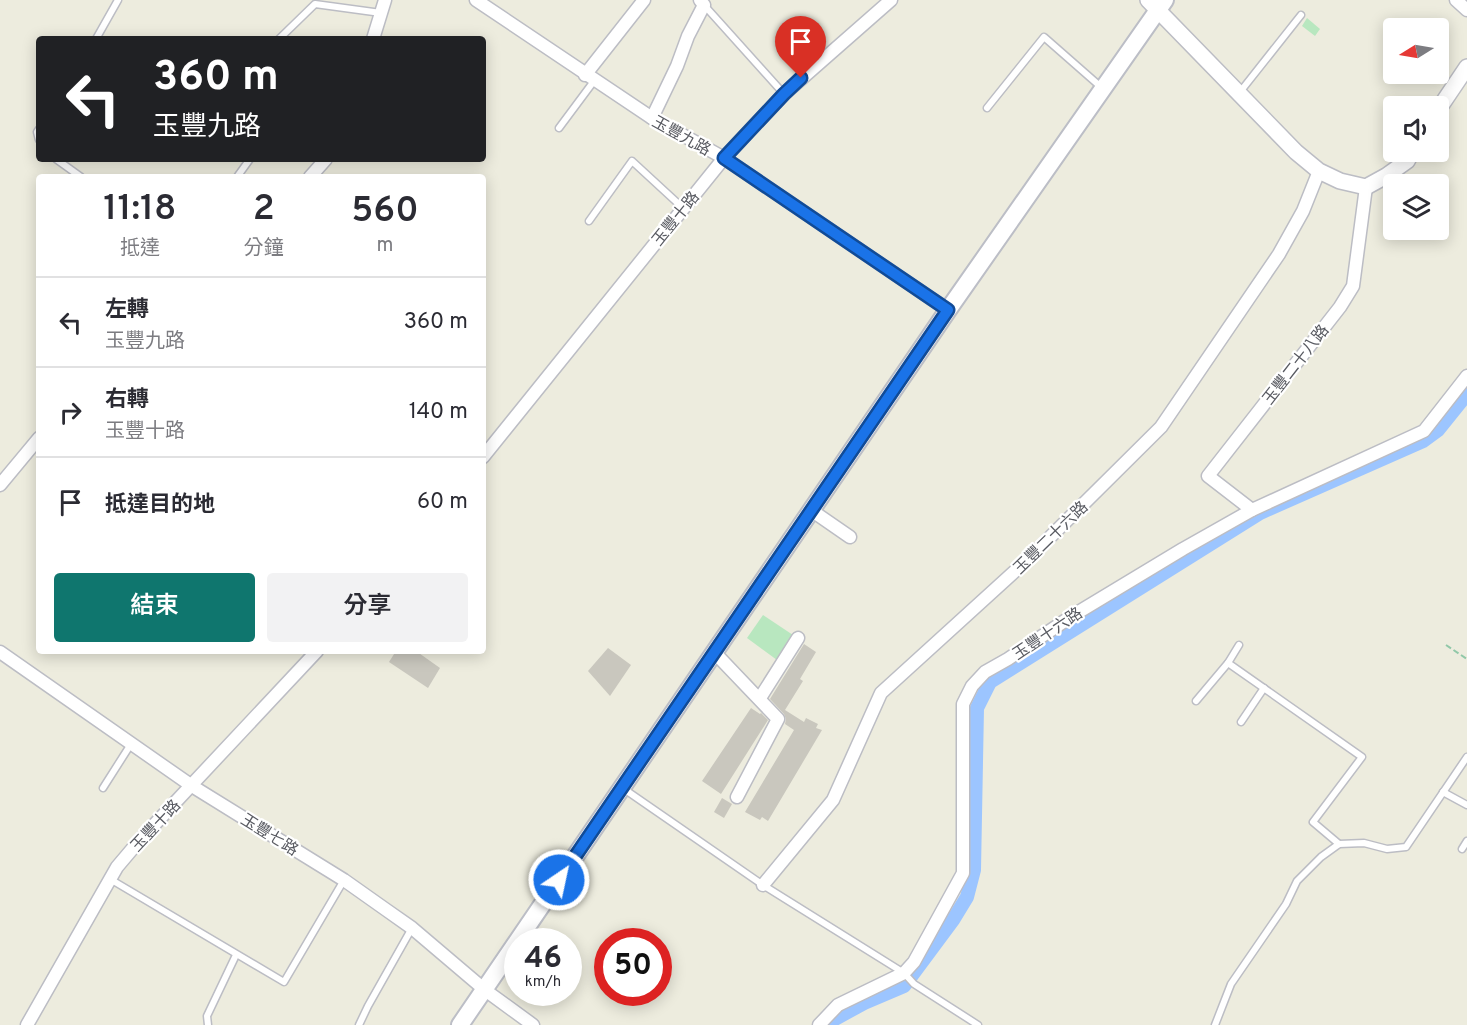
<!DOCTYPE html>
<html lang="zh-TW">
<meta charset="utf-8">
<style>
:root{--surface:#fff;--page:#f2f2f3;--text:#2b2b33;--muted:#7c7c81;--line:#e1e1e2;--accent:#0f766e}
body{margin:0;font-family:Overpass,"Noto Sans TC",sans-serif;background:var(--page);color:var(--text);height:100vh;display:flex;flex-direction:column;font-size:22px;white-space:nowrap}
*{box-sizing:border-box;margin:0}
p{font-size:20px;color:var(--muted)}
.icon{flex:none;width:33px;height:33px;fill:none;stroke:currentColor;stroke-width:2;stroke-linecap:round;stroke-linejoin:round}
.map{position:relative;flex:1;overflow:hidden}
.panel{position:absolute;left:36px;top:174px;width:450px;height:480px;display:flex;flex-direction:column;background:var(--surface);border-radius:6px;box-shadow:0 3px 15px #0003}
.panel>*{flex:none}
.hud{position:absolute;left:36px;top:36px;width:450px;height:126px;border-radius:6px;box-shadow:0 3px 15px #0003;background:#202124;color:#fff;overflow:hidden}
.needle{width:39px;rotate:259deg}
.buttons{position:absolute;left:1383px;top:18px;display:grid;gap:12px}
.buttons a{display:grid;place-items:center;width:66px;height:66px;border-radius:6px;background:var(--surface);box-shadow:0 3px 15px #0003;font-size:30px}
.speed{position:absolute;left:504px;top:928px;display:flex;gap:12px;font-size:30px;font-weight:700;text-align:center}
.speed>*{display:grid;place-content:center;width:78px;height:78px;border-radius:50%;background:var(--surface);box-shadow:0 3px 15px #0003;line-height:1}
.speed small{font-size:15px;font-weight:400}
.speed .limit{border:9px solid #d22;background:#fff;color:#111}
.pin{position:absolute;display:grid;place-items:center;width:51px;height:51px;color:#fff;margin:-62px -26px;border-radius:50% 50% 50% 0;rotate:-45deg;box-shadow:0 0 6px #0007}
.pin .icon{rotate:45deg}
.me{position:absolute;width:66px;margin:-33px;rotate:34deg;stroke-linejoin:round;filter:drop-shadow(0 0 4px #0008)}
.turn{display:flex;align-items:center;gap:21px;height:126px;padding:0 18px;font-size:27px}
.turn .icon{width:78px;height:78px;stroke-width:2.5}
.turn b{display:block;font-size:42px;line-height:51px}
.eta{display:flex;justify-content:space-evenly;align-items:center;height:102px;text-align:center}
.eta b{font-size:36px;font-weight:600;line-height:42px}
.button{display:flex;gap:12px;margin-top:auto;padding:12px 18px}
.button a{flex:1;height:69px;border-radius:6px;background:var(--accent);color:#fff;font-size:24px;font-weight:600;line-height:69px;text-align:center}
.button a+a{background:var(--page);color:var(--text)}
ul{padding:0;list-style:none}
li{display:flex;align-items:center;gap:18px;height:90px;padding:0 18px;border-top:2px solid var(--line)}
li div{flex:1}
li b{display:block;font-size:22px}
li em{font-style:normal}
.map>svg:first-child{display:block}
</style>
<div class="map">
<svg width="1467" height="1025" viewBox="0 0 1467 1025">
<rect width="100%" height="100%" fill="#edecde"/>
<!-- green -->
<g fill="#b8e7bf">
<path d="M1307,18L1320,29L1315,36L1302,26Z"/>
<path d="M763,615L793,635L777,660L747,638Z"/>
</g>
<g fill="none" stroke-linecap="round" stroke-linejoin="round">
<!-- canal -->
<path stroke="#9cc5ff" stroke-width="14" d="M831,1025L835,1019L864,1003L904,986L953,920L967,897L974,870L977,708L990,682L1260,513L1423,441L1438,430L1467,394"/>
</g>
<!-- building -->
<g fill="#c9c7be">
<path d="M804,644L816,652L800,679L803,681L785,710L804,722L806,718L818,724L816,728L822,730L768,821L762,817L760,820L745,812L794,730L785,724L786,719L784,714L770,699Z"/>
<path d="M608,648L631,665L610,696L588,671Z"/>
<path d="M396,651H416L440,668L428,688L389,662Z"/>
<path d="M751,708L760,714L761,713L768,720L721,794L702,781Z"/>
<path d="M722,798L732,804L724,818L714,812Z"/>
</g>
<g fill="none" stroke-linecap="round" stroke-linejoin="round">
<defs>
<g id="service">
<path d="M704,5L784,94"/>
<path d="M96,39L118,0"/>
<path d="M279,39L315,4L381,13"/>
<path d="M1240,92L1301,15"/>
<path d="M987,108L1044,37L1101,87"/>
<path d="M559,128L594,81"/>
<path d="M39,129L37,132L39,140"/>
<path d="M56,159L81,177"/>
<path d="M237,177L250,159"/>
<path d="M589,221L632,161L683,208"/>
<path d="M1239,645L1228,663L1362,757L1313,822L1339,844"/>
<path d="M1196,701L1228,663"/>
<path d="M1241,722L1264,688"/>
<path d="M103,788L131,744"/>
<path d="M624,789L763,885L904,973L914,984L978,1025"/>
<path d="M1443,792L1467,805"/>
<path d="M1462,849L1467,841"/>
<path d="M110,879L284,982L344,880"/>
<path d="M208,1025L207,1016L236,955"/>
<path d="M359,1025L368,1006L412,928"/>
<path d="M1215,1025L1231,984L1286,904L1297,881L1321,857L1339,844L1364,843L1387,849L1406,847L1467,757"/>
</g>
<g id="minor">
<path d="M476,0L652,118L724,158L948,310"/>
<path d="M1456,0L1467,10"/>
<path d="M373,39L385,0"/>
<path d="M585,75L644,0"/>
<path d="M652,118L677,66L688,36L704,5L700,0"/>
<path d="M310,177L326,159"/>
<path d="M483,457L724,158L784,94L891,0"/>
<path d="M0,485L39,438"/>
<path d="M811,510L850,537"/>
<path d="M1252,510L1208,476L1340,307L1353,286L1366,187"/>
<path d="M0,652L192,786L344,880L385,909L412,928L485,990L533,1025"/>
<path d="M714,652L778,719L737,797"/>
<path d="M760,698L798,638"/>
<path d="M763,885L833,800L881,693L1025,562L1161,427L1279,254L1303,211L1319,171"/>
<path d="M27,1025L117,867L139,841L317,651"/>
<path d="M819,1025L838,1005L904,973L914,962L963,873V704L972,686L985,672L1008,659L1072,616L1183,549L1252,510L1424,431L1467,376"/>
</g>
<g id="tertiary">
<path d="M1148,0L1296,152L1319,171L1340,181L1366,187L1386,176L1407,161L1412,152"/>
<path d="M1438,110L1467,67"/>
</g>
<path id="secondary" d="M460,1025L948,310L1165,0"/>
</defs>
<!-- service casing -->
<use href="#service" stroke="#bcbdc4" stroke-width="9"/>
<!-- minor casing -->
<use href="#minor" stroke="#bcbdc4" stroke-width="15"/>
<!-- tertiary casing -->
<use href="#tertiary" stroke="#bcbdc4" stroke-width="18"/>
<!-- secondary casing -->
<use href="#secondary" stroke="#bcbec6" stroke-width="20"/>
<!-- path -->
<path stroke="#91c8a8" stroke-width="2" stroke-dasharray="6 3" stroke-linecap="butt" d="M1446,645L1467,659"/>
<!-- service -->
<use href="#service" stroke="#fff" stroke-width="6"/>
<!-- minor -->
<use href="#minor" stroke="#fff" stroke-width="12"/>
<!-- tertiary -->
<use href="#tertiary" stroke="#fff" stroke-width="15"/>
<!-- secondary -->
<use href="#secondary" stroke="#fff" stroke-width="16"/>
</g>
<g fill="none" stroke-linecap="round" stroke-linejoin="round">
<defs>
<path id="route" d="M559,880L948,310L724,158L784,94L801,78"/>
</defs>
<!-- route casing -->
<use href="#route" stroke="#114b97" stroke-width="15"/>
<!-- route -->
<use href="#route" stroke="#1a73e8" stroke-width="10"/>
</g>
<g text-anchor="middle" stroke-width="4.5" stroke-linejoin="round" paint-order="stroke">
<!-- street labels -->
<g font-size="16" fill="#585a61" stroke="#fff">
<text transform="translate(682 135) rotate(29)" y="6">玉豐九路</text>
<text transform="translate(675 218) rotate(-51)" y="6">玉豐十路</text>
<text transform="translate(1295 364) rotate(-52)" y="6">玉豐二十八路</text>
<text transform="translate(1050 537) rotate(-44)" y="6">玉豐二十六路</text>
<text transform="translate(1047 633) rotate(-34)" y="6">玉豐十六路</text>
<text transform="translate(155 825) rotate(-47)" y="6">玉豐十路</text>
<text transform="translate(270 834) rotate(32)" y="6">玉豐七路</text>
</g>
</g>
</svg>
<div class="buttons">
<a><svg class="needle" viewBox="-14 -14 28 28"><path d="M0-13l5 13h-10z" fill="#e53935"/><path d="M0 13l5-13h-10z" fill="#7c7c81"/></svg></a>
<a><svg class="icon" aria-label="sound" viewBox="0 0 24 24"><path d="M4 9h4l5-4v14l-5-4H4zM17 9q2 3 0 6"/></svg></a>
<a><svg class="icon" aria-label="layers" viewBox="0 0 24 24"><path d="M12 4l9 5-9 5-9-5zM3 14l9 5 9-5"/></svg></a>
</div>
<div class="speed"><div>46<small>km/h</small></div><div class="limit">50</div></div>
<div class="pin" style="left:801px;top:78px;background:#d93025"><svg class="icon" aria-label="arrive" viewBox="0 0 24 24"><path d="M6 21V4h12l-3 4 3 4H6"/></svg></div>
<svg class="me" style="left:559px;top:880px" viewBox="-20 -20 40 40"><circle r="17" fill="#1a73e8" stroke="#fff" stroke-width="3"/><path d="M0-11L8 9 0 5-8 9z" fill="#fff"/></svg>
<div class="hud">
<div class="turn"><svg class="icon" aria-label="left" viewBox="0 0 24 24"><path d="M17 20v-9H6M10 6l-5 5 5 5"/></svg><div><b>360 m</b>玉豐九路</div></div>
</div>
<section class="panel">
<div class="eta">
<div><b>11:18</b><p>抵達</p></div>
<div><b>2</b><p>分鐘</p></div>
<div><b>560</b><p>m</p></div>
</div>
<ul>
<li><svg class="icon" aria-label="left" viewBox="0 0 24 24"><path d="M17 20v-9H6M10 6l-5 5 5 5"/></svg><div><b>左轉</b><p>玉豐九路</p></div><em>360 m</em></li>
<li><svg class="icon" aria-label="right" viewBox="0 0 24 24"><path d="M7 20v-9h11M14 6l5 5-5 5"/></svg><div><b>右轉</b><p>玉豐十路</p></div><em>140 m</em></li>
<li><svg class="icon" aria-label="arrive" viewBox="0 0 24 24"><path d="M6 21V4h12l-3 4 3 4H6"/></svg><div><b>抵達目的地</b></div><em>60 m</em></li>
</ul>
<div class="button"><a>結束</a><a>分享</a></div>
</section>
</div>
